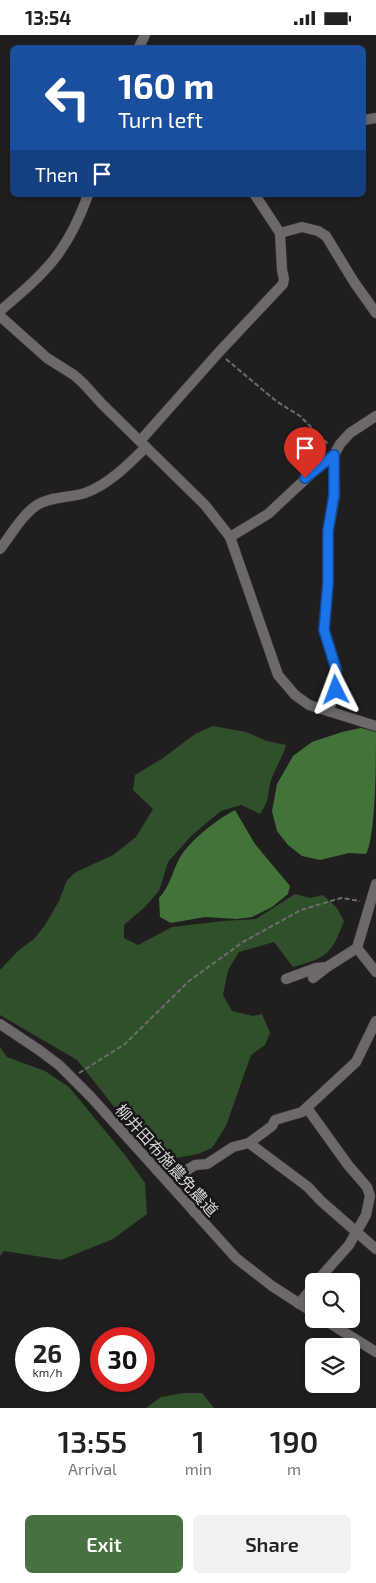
<!DOCTYPE html>
<meta charset="utf-8">
<style>
:root{--surface:#fff;--page:#f2f2f2;--text:#222;--muted:#767676;--accent:#45723e}
body{margin:0;font-family:"Exo 2","Noto Sans JP",sans-serif;background:var(--page);color:var(--text);height:100vh;display:flex;flex-direction:column;font-size:19px;white-space:nowrap}
*{box-sizing:border-box;margin:0}
p{font-size:16px;color:var(--muted)}
.icon{flex:none;width:28px;height:28px;fill:none;stroke:currentColor;stroke-width:2;stroke-linecap:round;stroke-linejoin:round}
.map{position:relative;height:1373px;overflow:hidden}
.sheet{display:flex;flex-direction:column;background:var(--surface);flex:1}
.sheet>*{flex:none}
.banner{position:absolute;left:10px;top:10px;width:356px;height:152px;border-radius:8px;box-shadow:0 2px 8px #0003;background:#1a4fa0;color:#fff;overflow:hidden}
.controls{position:absolute;left:305px;top:1238px;display:grid;gap:10px}
.controls a{display:grid;place-items:center;width:55px;height:55px;border-radius:8px;background:var(--surface);box-shadow:0 2px 8px #0003;font-size:25px}
.speed{position:absolute;left:15px;top:1292px;display:flex;gap:10px;font-size:25px;font-weight:700;text-align:center}
.speed>*{display:grid;place-content:center;width:65px;height:65px;border-radius:50%;background:var(--surface);box-shadow:0 2px 8px #0003;line-height:1}
.speed small{font-size:12px;font-weight:400}
.speed .limit{border:8px solid #d22;background:#fff;color:#111}
.pin{position:absolute;display:grid;place-items:center;width:42px;height:42px;color:#fff;margin:-51px -21px;border-radius:50% 50% 50% 0;rotate:-45deg;box-shadow:0 0 5px #0007}
.pin .icon{rotate:45deg}
.me{position:absolute;width:55px;margin:-28px;rotate:357deg;stroke-linejoin:round;filter:drop-shadow(0 0 4px #0008)}
.turn{display:flex;align-items:center;gap:18px;height:105px;padding:0 25px;font-size:22px}
.turn .icon{width:65px;height:65px;stroke-width:2.5}
.turn b{display:block;font-size:35px;line-height:42px}
.then{display:flex;align-items:center;height:48px;padding:0 25px;background:#0003;gap:10px;font-size:19px}
.eta{display:flex;justify-content:space-evenly;align-items:center;height:85px;text-align:center}
.eta b{font-size:30px;font-weight:600;line-height:35px}
.action{display:flex;gap:10px;margin-top:auto;padding:10px 25px}
.action a{flex:1;height:58px;border-radius:8px;background:var(--accent);color:#fff;font-size:20px;font-weight:600;line-height:58px;text-align:center}
.action a+a{background:var(--page);color:var(--text)}
.status{display:flex;justify-content:space-between;align-items:center;height:35px;padding:0 25px;background:var(--surface);direction:ltr}
.status svg{height:14px;fill:currentColor}
.map>svg:first-child{display:block}
</style>
<div class="status"><b>13:54</b><svg viewBox="0 0 49 12"><path d="M0 12V9h3v3zM5 12V6h3v6zM10 12V3h3v9zM15 12V0h3v12zM26 1h20v11H26zM47 4h2v5h-2z"/></svg></div>
<div class="map">
<svg width="376" height="1373" viewBox="0 0 376 1373">
<rect width="100%" height="100%" fill="#211e1f"/>
<!-- green -->
<g fill="#2f502a">
<path d="M213,691L246,697L267,706L286,710C283,721 277,730 273,740C266,756 272,762 260,779L241,770L221,776L192,800L168,827L159,856L145,872L124,890V903L138,910L172,892L223,886L256,884L295,859L310,863L323,860L337,873L344,886C331,920 328,922 293,932L274,907L239,917L228,935L223,960L232,976L253,981L262,979L270,998L265,1010L251,1020L226,1091L212,1113L198,1119L176,1123L156,1119L142,1107L77,1025L0,980V935L18,916L35,903L45,890L59,866L67,845L76,837L113,820L136,802L153,774L133,755L135,740L163,723L195,699Z"/>
<path d="M0,1012L7,1022L45,1036L69,1052L125,1120L145,1148L147,1179L113,1204L61,1225L4,1216L0,1221Z"/>
<path d="M184,1358H202L214,1373H146L161,1362Z"/>
</g>
<!-- water -->
<g fill="#42743a">
<path d="M361,693L376,697C376,723 376,801 366,819L349,818L320,825L302,821L288,810L277,796L272,776L277,749L293,721L312,707L342,697Z"/>
<path d="M235,775L255,809L290,851L288,859L272,872L252,882L237,884L205,882L171,888L160,882L159,863C170,851 172,838 179,824C190,805 216,785 235,775Z"/>
</g>
<g fill="none" stroke-linecap="round" stroke-linejoin="round">
<defs>
<g id="minor">
<path d="M139,12L145,0"/>
<path d="M364,85L376,83"/>
<path d="M280,198L302,192L318,196L326,201L354,247L376,278"/>
<path d="M0,276C46,237 67,218 88,160"/>
<path d="M0,281L47,323L74,340L83,348L102,369L205,470L230,502L278,640L295,660L309,670L328,676"/>
<path d="M376,381L350,398L340,409L334,420L335,460L328,496V548L324,595L336,634L337,655L328,676L376,691"/>
<path d="M140,406L220,316L283,249L284,244L282,235L280,198L255,160"/>
<path d="M230,502L268,479L326,425L334,420"/>
<path d="M0,514C11,500 22,480 37,470C51,461 70,463 85,458C108,450 129,429 146,412"/>
<path d="M376,849L357,913L376,937"/>
<path d="M327,932L357,913"/>
<path d="M286,944L316,933L327,932L313,943"/>
<path d="M0,989L39,1015L59,1030L91,1062L236,1223L272,1251L314,1278"/>
<path d="M307,1073L348,1130L367,1152L370,1161L366,1180L349,1210L317,1246"/>
<path d="M249,1108L272,1091L275,1085L302,1077L356,1027L376,986"/>
<path d="M194,1177L186,1140L187,1135L195,1130L207,1129L233,1112L249,1108L308,1152L321,1166L376,1214"/>
<path d="M299,1269L314,1250"/>
<path d="M323,1284L376,1317"/>
</g>
</defs>
<!-- minor casing -->
<use href="#minor" stroke="#3b393a" stroke-width="11"/>
<!-- path -->
<g stroke="#6f6c6d" stroke-width="2" stroke-dasharray="5 2.5" stroke-linecap="butt">
<path d="M226,324L276,366L300,381L329,410"/>
<path d="M79,1038L125,1009L189,946L243,907L301,875L341,863L360,866"/>
</g>
<!-- minor -->
<use href="#minor" stroke="#6d696a" stroke-width="10"/>
</g>
<g fill="none" stroke-linecap="round" stroke-linejoin="round">
<defs>
<path id="route" d="M305,443L334,420V460L328,496V548L324,595L336,634V655"/>
</defs>
<!-- route casing -->
<use href="#route" stroke="#114b97" stroke-width="12"/>
<!-- route -->
<use href="#route" stroke="#1a73e8" stroke-width="9"/>
</g>
<g text-anchor="middle" stroke-width="5" stroke-linejoin="round" paint-order="stroke">
<!-- street labels -->
<g font-size="16" fill="#d5d3d4" stroke="#181516">
<text transform="translate(167 1125) rotate(48)" y="6">柳井田布施農免農道</text>
</g>
</g>
</svg>
<div class="controls">
<a><svg class="icon" aria-label="search" viewBox="0 0 24 24"><circle cx="10" cy="10" r="6"/><path d="M15 15l6 6"/></svg></a>
<a><svg class="icon" aria-label="layers" viewBox="0 0 24 24"><path d="M12 4l9 5-9 5-9-5zM3 14l9 5 9-5"/></svg></a>
</div>
<div class="speed"><div>26<small>km/h</small></div><div class="limit">30</div></div>
<div class="pin" style="left:305px;top:443px;background:#d93025"><svg class="icon" aria-label="arrive" viewBox="0 0 24 24"><path d="M6 21V4h12l-3 4 3 4H6"/></svg></div>
<svg class="me" style="left:336px;top:655px" viewBox="-20 -20 40 40"><path d="M0-17L14 15 0 8-14 15z" fill="#1a73e8" stroke="#fff" stroke-width="4"/></svg>
<div class="banner">
<div class="turn"><svg class="icon" aria-label="left" viewBox="0 0 24 24"><path d="M17 20v-9H6M10 6l-5 5 5 5"/></svg><div><b>160 m</b>Turn left</div></div>
<div class="then">Then<svg class="icon" aria-label="arrive" viewBox="0 0 24 24"><path d="M6 21V4h12l-3 4 3 4H6"/></svg></div>
</div>
</div>
<section class="sheet">
<div class="eta">
<div><b>13:55</b><p>Arrival</p></div>
<div><b>1</b><p>min</p></div>
<div><b>190</b><p>m</p></div>
</div>
<div class="action"><a>Exit</a><a>Share</a></div>
</section>
